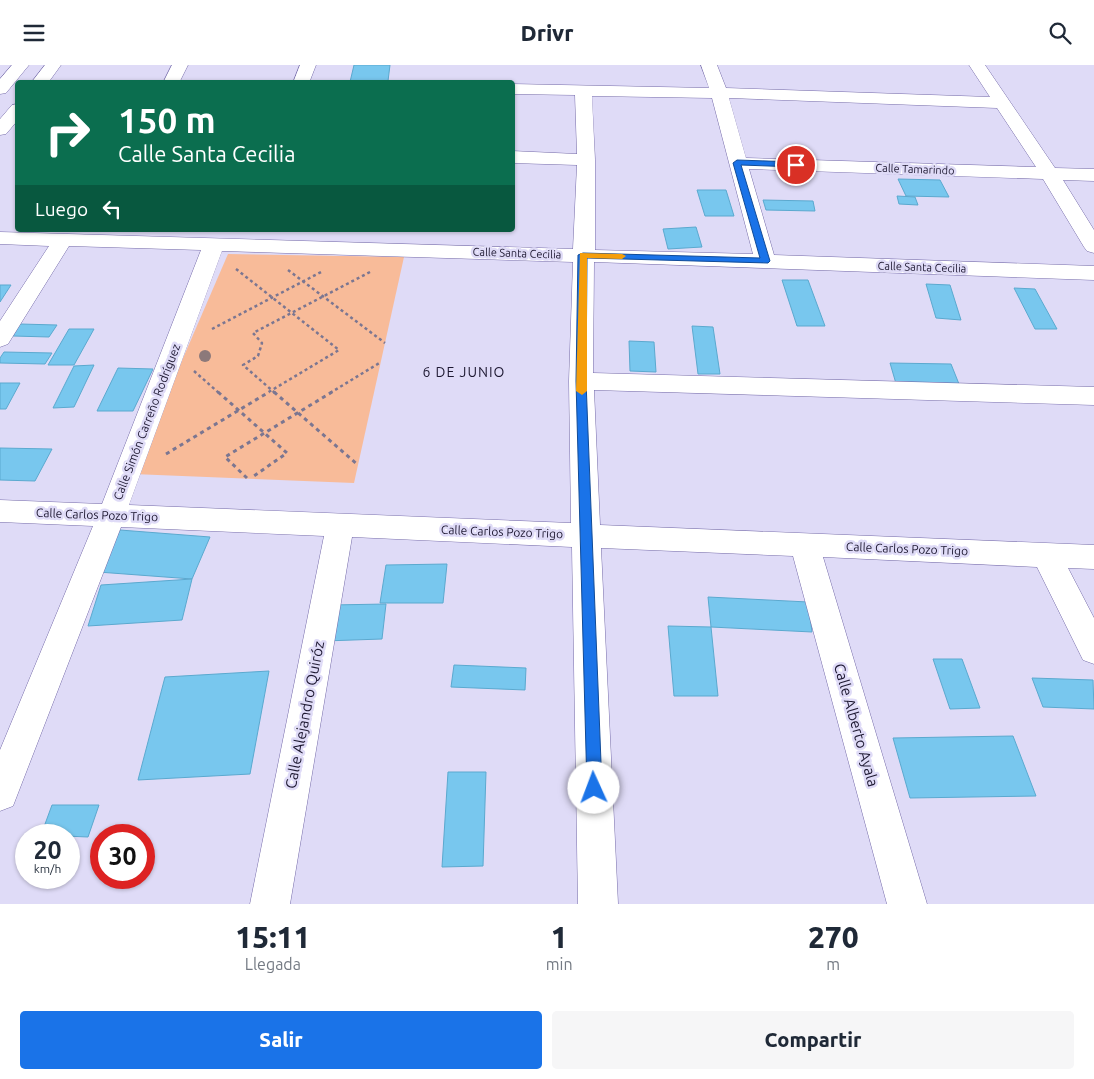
<!DOCTYPE html>
<html lang="es">
<meta charset="utf-8">
<style>
:root{--surface:#fff;--page:#f6f6f7;--text:#1f2937;--muted:#747a83;--accent:#1a73e8}
body{margin:0;font-family:Ubuntu,sans-serif;background:var(--page);color:var(--text);height:100vh;display:flex;flex-direction:column;font-size:19px;white-space:nowrap}
*{box-sizing:border-box;margin:0}
p{font-size:16px;color:var(--muted)}
.icon{flex:none;width:28px;height:28px;fill:none;stroke:currentColor;stroke-width:2;stroke-linecap:round;stroke-linejoin:round}
.map{position:relative;height:839px;overflow:hidden}
.panel{display:flex;flex-direction:column;background:var(--surface);flex:1}
.panel>*{flex:none}
.guide{position:absolute;left:15px;top:15px;width:500px;height:152px;border-radius:5px;box-shadow:0 1px 4px #0004;background:#0b6e4f;color:#fff;overflow:hidden}
.speed{position:absolute;left:15px;top:759px;display:flex;gap:10px;font-size:25px;font-weight:700;text-align:center}
.speed>*{display:grid;place-content:center;width:65px;height:65px;border-radius:50%;background:var(--surface);box-shadow:0 1px 4px #0004;line-height:1}
.speed small{font-size:12px;font-weight:400}
.speed .limit{border:8px solid #d22;background:#fff;color:#111}
.pin{position:absolute;display:grid;place-items:center;width:42px;height:42px;color:#fff;margin:-21px;border:2px solid #fff;border-radius:50%;box-shadow:0 1px 5px #0007}
.me{position:absolute;width:55px;margin:-28px;rotate:358deg;stroke-linejoin:round;filter:drop-shadow(0 0 4px #0008)}
.turn{display:flex;align-items:center;gap:18px;height:105px;padding:0 20px;font-size:22px}
.turn .icon{width:65px;height:65px;stroke-width:2.5}
.turn b{display:block;font-size:35px;line-height:42px}
.then{display:flex;align-items:center;height:48px;padding:0 20px;background:#0003;gap:10px;font-size:19px}
.eta{display:flex;justify-content:space-evenly;align-items:center;height:85px;text-align:center}
.eta b{font-size:30px;font-weight:800;line-height:35px}
.button{display:flex;gap:10px;margin-top:auto;padding:10px 20px}
.button a{flex:1;height:58px;border-radius:5px;background:var(--accent);color:#fff;font-size:20px;font-weight:800;line-height:58px;text-align:center}
.button a+a{background:var(--page);color:var(--text)}
header{display:flex;justify-content:space-between;align-items:center;height:65px;padding:0 20px;background:var(--surface);font-size:22px;font-weight:800}
.map>svg:first-child{display:block}
</style>
<header><svg class="icon" aria-label="menu" viewBox="0 0 24 24"><path d="M4 6h16M4 12h16M4 18h16"/></svg>Drivr<svg class="icon" aria-label="search" viewBox="0 0 24 24"><circle cx="10" cy="10" r="6"/><path d="M15 15l6 6"/></svg></header>
<div class="map">
<svg width="1094" height="839" viewBox="0 0 1094 839">
<rect width="100%" height="100%" fill="#dfdbf7"/>
<!-- green -->
<path fill="#f8bb99" d="M228,189L404,192L354,418L133,409Z"/>
<!-- building -->
<g fill="#78c7ee" stroke="#5ba9cf">
<path d="M354,0H390L388,16L350,17Z"/>
<path d="M898,114L940,115L949,132L906,131Z"/>
<path d="M697,125H726L734,151H705Z"/>
<path d="M897,131L915,132L918,140L899,139Z"/>
<path d="M763,135L813,136L815,146L766,145Z"/>
<path d="M696,162L702,182L668,184L663,164Z"/>
<path d="M782,215H808L825,261H797Z"/>
<path d="M926,219L950,220L961,255L936,253Z"/>
<path d="M0,220H11L0,237Z"/>
<path d="M1014,223L1035,224L1057,264H1035Z"/>
<path d="M20,259L57,260L49,272L13,271Z"/>
<path d="M692,261L713,262L720,309H698Z"/>
<path d="M69,264H94L74,300H48Z"/>
<path d="M629,276L654,277L656,307L630,306Z"/>
<path d="M4,287L52,288L45,299L0,298V293Z"/>
<path d="M890,298L951,299L961,324L897,322Z"/>
<path d="M94,300L74,342L53,343L74,301Z"/>
<path d="M118,303L153,304L133,346H97Z"/>
<path d="M0,318H20L6,344H0Z"/>
<path d="M0,383L52,384L35,416L0,415Z"/>
<path d="M120,465L210,472L192,514L98,507Z"/>
<path d="M447,499L443,538H380L386,500Z"/>
<path d="M192,514L182,555L88,561L101,520Z"/>
<path d="M708,532L808,537L812,567L711,562Z"/>
<path d="M386,539L382,574L324,576L331,540Z"/>
<path d="M668,561L711,562L718,631H674Z"/>
<path d="M933,594H962L980,643L950,644Z"/>
<path d="M454,600L526,603L525,625L451,622Z"/>
<path d="M269,606L250,709L138,715L165,612Z"/>
<path d="M1032,613L1093,615L1094,644L1043,642Z"/>
<path d="M1013,671L1036,731L910,733L893,673Z"/>
<path d="M448,707H486L483,801L442,802Z"/>
<path d="M52,740H99L88,772L41,770Z"/>
</g>
<g fill="none" stroke-linecap="round" stroke-linejoin="round">
<defs>
<g id="minor">
<path d="M12,0H29L6,28L0,29V14Z"/>
<path d="M45,0H61L48,18H31Z"/>
<path d="M172,0H188L179,18H163Z"/>
<path d="M300,0H316L309,18H293Z"/>
<path d="M701,0H717L726,23L990,32L969,0H985L1055,103L1094,104V116L1063,115L1094,165V188L1087,186L1084,182L1043,114L749,104L774,190L1094,201V215L594,197L593,308L1094,322V340L594,325L600,460L1094,480V504L1068,503L1094,553V599L1083,595L1037,502L823,492L927,839H887L793,491L601,483L618,839H578L572,482L352,472L290,839H250L324,471L121,462L13,741L0,746V685L93,461L0,457V435L102,439L201,185L69,181L8,279L0,282V256L49,181L0,179V167L573,184L577,100L512,98V86L577,89L575,30L512,29V19L709,23ZM592,31L712,33L753,189L595,185V95ZM729,33L997,43L1036,102L746,93ZM222,186L573,197L569,316L571,458L129,440Z"/>
<path d="M18,39V55L6,69L0,70V54L12,40Z"/>
</g>
</defs>
<!-- minor casing -->
<use href="#minor" stroke="#756ba9" stroke-width="1"/>
<!-- path-far1 -->
<g stroke="#7b7691" stroke-width="2.5" stroke-dasharray="3 3" stroke-linecap="butt">
<path d="M236,204L339,285L267,328"/>
<path d="M288,205L385,278"/>
<path d="M212,264L323,206"/>
<path d="M194,306L219,328"/>
<path d="M275,328L243,300L258,291L262,278L253,268L370,207"/>
<path d="M330,328L381,297"/>
</g>
<!-- path -->
<g stroke="#7b7691" stroke-width="3" stroke-dasharray="4 4" stroke-linecap="butt">
<path d="M218,327L287,388L251,413"/>
<path d="M274,327L358,400"/>
<path d="M166,389L269,327"/>
<path d="M247,413L225,392L332,327"/>
</g>
<!-- minor -->
<use href="#minor" fill="#fff" fill-rule="evenodd"/>
</g>
<!-- trees -->
<circle fill="#8c797a" cx="205" cy="291" r="6"/>
<!-- route -->
<path fill="#1a73e8" stroke="#114b97" d="M737,95L796,97L799,100L796,102L741,100L770,196L768,198L587,193L586,316L602,723L599,728L594,730L589,728L587,723L576,316L578,190L583,188L760,193L733,98Z"/>
<!-- slow -->
<path fill="#f59e0b" d="M580,188L622,189L626,191L622,194L587,193V326L582,330L576,326Z"/>
<g text-anchor="middle" stroke-width="5" stroke-linejoin="round" paint-order="stroke">
<!-- far-street labels -->
<g font-size="11" fill="#1c1730" stroke="#dfdbf7">
<text transform="translate(915 104) rotate(2)" y="4">Calle Tamarindo</text>
<text transform="translate(517 188) rotate(2)" y="4">Calle Santa Cecilia</text>
<text transform="translate(922 202) rotate(2)" y="4">Calle Santa Cecilia</text>
</g>
<!-- street labels -->
<g font-size="12" fill="#1c1730" stroke="#dfdbf7">
<text transform="translate(147 357) rotate(-69)" y="4">Calle Simón Carreño Rodríguez</text>
<text transform="translate(97 450) rotate(2)" y="4">Calle Carlos Pozo Trigo</text>
<text transform="translate(502 467) rotate(2)" y="4">Calle Carlos Pozo Trigo</text>
<text transform="translate(907 484) rotate(2)" y="4">Calle Carlos Pozo Trigo</text>
</g>
<!-- neighbourhood labels -->
<g font-size="14" letter-spacing="1" fill="#1c1730" stroke="#dfdbf7">
<text x="464" y="312">6 DE JUNIO</text>
</g>
<!-- near-street labels -->
<g font-size="15" fill="#1c1730" stroke="#dfdbf7">
<text transform="translate(305 650) rotate(-79)" y="5">Calle Alejandro Quiróz</text>
<text transform="translate(856 660) rotate(74)" y="5">Calle Alberto Ayala</text>
</g>
</g>
</svg>
<div class="speed"><div>20<small>km/h</small></div><div class="limit">30</div></div>
<div class="pin" style="left:796px;top:100px;background:#d93025"><svg class="icon" aria-label="arrive" viewBox="0 0 24 24"><path d="M6 21V4h12l-3 4 3 4H6"/></svg></div>
<svg class="me" style="left:594px;top:723px" viewBox="-20 -20 40 40"><circle r="19" fill="#fff"/><path d="M0-13L10 11 0 6-10 11z" fill="#1a73e8"/></svg>
<div class="guide">
<div class="turn"><svg class="icon" aria-label="right" viewBox="0 0 24 24"><path d="M7 20v-9h11M14 6l5 5-5 5"/></svg><div><b>150 m</b>Calle Santa Cecilia</div></div>
<div class="then">Luego<svg class="icon" aria-label="left" viewBox="0 0 24 24"><path d="M17 20v-9H6M10 6l-5 5 5 5"/></svg></div>
</div>
</div>
<section class="panel">
<div class="eta">
<div><b>15:11</b><p>Llegada</p></div>
<div><b>1</b><p>min</p></div>
<div><b>270</b><p>m</p></div>
</div>
<div class="button"><a>Salir</a><a>Compartir</a></div>
</section>
